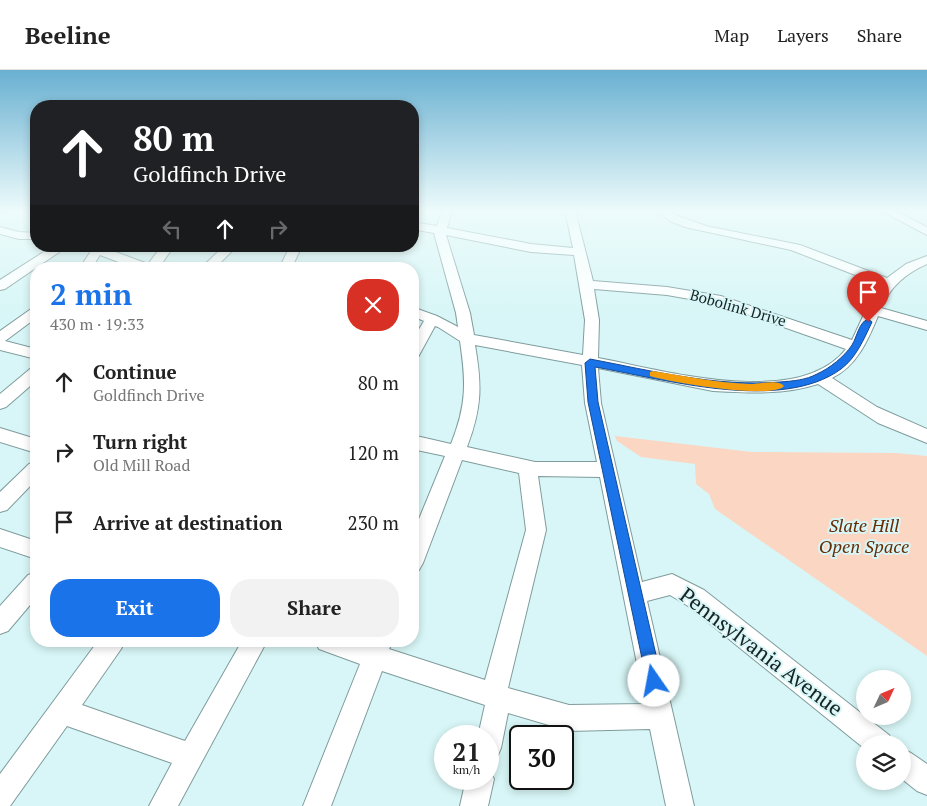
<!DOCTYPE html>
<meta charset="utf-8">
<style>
:root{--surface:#fff;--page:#f2f2f2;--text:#222;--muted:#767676;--line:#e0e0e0;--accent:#1a73e8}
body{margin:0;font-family:"PT Serif",serif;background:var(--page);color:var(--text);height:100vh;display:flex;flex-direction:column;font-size:19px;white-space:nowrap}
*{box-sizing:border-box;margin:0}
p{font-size:16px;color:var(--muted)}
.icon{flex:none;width:28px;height:28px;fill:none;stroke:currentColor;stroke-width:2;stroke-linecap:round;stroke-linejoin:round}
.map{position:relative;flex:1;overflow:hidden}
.panel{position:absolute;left:30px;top:192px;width:389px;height:385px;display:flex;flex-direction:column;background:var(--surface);border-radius:20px;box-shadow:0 2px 8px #0003}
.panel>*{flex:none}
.guide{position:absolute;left:30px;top:30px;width:389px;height:152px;border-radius:20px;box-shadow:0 2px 8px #0003;background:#202124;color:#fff;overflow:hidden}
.needle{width:32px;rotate:46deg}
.fabs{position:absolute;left:856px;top:600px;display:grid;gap:10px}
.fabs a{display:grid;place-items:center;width:55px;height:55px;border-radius:50%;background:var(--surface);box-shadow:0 2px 8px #0003;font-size:25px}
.speed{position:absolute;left:434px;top:655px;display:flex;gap:10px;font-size:25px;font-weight:700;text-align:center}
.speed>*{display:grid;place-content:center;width:65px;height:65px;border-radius:50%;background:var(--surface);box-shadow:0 2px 8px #0003;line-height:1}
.speed small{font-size:12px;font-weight:400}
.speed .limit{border:2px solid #111;border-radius:8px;background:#fff;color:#111}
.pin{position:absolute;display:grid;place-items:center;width:42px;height:42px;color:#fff;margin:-51px -21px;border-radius:50% 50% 50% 0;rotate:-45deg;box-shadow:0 0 5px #0007}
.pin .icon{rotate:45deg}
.me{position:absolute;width:55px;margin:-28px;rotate:348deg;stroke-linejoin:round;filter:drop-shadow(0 0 4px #0008)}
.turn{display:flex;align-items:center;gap:18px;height:105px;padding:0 20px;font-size:22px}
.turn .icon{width:65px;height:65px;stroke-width:2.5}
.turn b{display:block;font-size:35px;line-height:42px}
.lanes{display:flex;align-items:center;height:48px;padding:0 20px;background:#0003;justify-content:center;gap:25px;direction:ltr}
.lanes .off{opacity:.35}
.round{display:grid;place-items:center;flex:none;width:52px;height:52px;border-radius:20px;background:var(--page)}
.headline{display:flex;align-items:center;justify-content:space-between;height:85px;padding:0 20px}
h1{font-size:30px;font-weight:600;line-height:38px;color:var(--accent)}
.cta{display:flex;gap:10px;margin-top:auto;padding:10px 20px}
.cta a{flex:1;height:58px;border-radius:20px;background:var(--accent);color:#fff;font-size:20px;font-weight:600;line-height:58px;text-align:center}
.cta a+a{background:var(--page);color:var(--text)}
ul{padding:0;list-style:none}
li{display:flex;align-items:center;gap:15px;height:70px;padding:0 20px}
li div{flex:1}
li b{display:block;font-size:19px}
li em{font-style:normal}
header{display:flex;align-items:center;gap:30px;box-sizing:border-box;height:70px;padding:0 25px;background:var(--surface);border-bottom:1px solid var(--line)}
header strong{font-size:24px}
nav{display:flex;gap:28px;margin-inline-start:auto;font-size:18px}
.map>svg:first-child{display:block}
</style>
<header>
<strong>Beeline</strong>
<nav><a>Map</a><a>Layers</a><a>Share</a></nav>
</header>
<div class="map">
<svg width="927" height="736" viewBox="0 0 927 736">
<rect width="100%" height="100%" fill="#d8f6f7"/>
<!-- green -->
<path fill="#fad6c3" d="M615,366L752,382L895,383L927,386V586L715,439L709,424L696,414L695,394L641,387L617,371Z"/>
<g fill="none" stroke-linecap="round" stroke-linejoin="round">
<defs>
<g id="minor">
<path d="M0,140H9L8,142L0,143Z"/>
<path d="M442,140H452L447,158L531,174L573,178L565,140H575L593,211L667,217L721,226L852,270L866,240L881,215L791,180L685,157L670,151L655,140H668L678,146L706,156L800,175L887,208L906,194L927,186V194C905,204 891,216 881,238L927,251V260L878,246C868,270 857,296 832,308L877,337L927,359V373L878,353L818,314C784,325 749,323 713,321L598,298L601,333L642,512L672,504L704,520L889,665L893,674H865V679L688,536L670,525L647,531L694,736H666L650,659L569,661L508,643L501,678L497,687L488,691V666H478L485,635L382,601L331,736H303L360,594L319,579L315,571L369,573L393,571L389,579L485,610L526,460L519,403L462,390L423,493L419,500L412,503V466L445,386L412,379V365L451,374C467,334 466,312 460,271L438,257L435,256L417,289L412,290V271L424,251L412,246V237L437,246L458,257L456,243L434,163L412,159V152L437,156ZM446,165L531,182L574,185L585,250L583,285L474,265L470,243ZM594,219L667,225L718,234L846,279C798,340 663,300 598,288L599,250ZM475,275L582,295L585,333L597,392H535L467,377C482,337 482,316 475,275ZM538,406L600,407L645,634L569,635L508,618L546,460Z"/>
<path d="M880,140H893L927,157V165Z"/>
<path d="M0,157L19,162L36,163V169H19L0,164Z"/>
<path d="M53,176H68L5,219L0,220V210Z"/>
<path d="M83,176H106L105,178L148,194L162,176H174L158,199H137L100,185L91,199H79L91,181Z"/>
<path d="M224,176H237L214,199H200Z"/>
<path d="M290,176H302L291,199H279Z"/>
<path d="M36,238V248L5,271L36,279V289L0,280V261L31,239Z"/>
<path d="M36,298V311L6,337L0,339V324L30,299Z"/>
<path d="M0,358L36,369V383L0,372Z"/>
<path d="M36,392V410L7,440L0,442V422L29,394Z"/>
<path d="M0,459L36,471V489L0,477Z"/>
<path d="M36,502V528L8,561L0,564V536L28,505Z"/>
<path d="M98,571H125L121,579L82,635L185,671L242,571H267L178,736H149L172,693L67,656L10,736H0V704Z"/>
<path d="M902,679L911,683L927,694V725L917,721L902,709Z"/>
<path d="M488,698L494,709L488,736H460L466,709H488Z"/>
</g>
</defs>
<!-- minor casing -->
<use href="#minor" stroke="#7f9c9d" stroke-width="2"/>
<!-- minor -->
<use href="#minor" fill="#fff" fill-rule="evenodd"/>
</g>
<!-- sky -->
<linearGradient id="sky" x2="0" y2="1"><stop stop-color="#69b0d1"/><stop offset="0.58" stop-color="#edfbfb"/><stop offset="1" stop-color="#edfbfb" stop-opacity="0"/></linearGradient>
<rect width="927" height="243" fill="url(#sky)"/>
<!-- route -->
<path fill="#1a73e8" stroke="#114b97" d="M868,249L872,252C864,269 856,288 841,299C781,343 664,309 595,297L598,332L662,611L659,617L654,619L648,617L588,332L585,293L590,289C653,301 716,317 780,312C793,311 806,310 817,304C830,298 844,287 852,275C857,267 859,252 868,249Z"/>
<!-- slow -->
<path fill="#f59e0b" d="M653,301C685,306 717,313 750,314C760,314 778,309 784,316C772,330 669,312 650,306V302Z"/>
<g text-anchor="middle" stroke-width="4" stroke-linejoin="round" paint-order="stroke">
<!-- far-street labels -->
<g font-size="15" fill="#172323" stroke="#d8f6f7">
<text transform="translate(738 238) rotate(16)" y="5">Bobolink Drive</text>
</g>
<!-- park labels -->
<g font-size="18" font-style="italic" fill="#662d05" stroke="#d8f6f7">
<text x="864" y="462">Slate Hill<tspan x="864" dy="21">Open Space</tspan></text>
</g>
<!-- near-street labels -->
<g font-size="21" fill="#172323" stroke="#d8f6f7">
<text transform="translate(761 582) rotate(37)" y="7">Pennsylvania Avenue</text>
</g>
</g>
</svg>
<div class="fabs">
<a><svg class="needle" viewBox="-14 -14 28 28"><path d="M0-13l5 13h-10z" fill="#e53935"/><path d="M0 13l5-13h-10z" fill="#767676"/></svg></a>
<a><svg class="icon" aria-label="layers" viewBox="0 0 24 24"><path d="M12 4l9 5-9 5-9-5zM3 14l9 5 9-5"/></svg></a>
</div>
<div class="speed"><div>21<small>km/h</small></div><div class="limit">30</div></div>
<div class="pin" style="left:868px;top:252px;background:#d93025"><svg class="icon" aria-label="arrive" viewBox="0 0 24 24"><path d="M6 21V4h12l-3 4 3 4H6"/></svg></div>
<svg class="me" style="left:654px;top:611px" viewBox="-20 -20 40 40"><circle r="19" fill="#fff"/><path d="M0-13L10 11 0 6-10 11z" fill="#1a73e8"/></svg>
<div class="guide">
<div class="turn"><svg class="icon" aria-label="ahead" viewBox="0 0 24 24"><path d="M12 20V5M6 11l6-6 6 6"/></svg><div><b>80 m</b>Goldfinch Drive</div></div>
<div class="lanes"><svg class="icon off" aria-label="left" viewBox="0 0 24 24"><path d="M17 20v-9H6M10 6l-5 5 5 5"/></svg><svg class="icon" aria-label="ahead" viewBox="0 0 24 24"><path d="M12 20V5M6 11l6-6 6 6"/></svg><svg class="icon off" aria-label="right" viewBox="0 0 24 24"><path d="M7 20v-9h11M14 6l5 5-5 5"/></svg></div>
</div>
<section class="panel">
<div class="headline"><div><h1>2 min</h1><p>430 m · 19:33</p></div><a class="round" style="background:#d93025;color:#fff"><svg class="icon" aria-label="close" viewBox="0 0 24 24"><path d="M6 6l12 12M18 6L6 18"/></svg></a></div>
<ul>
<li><svg class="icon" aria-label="ahead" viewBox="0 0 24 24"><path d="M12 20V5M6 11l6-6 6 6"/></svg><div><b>Continue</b><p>Goldfinch Drive</p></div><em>80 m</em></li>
<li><svg class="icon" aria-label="right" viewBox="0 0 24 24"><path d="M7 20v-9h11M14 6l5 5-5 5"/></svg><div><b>Turn right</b><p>Old Mill Road</p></div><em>120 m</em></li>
<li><svg class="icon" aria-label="arrive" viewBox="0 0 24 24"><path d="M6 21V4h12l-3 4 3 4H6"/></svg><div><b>Arrive at destination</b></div><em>230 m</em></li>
</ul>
<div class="cta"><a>Exit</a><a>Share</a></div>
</section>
</div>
